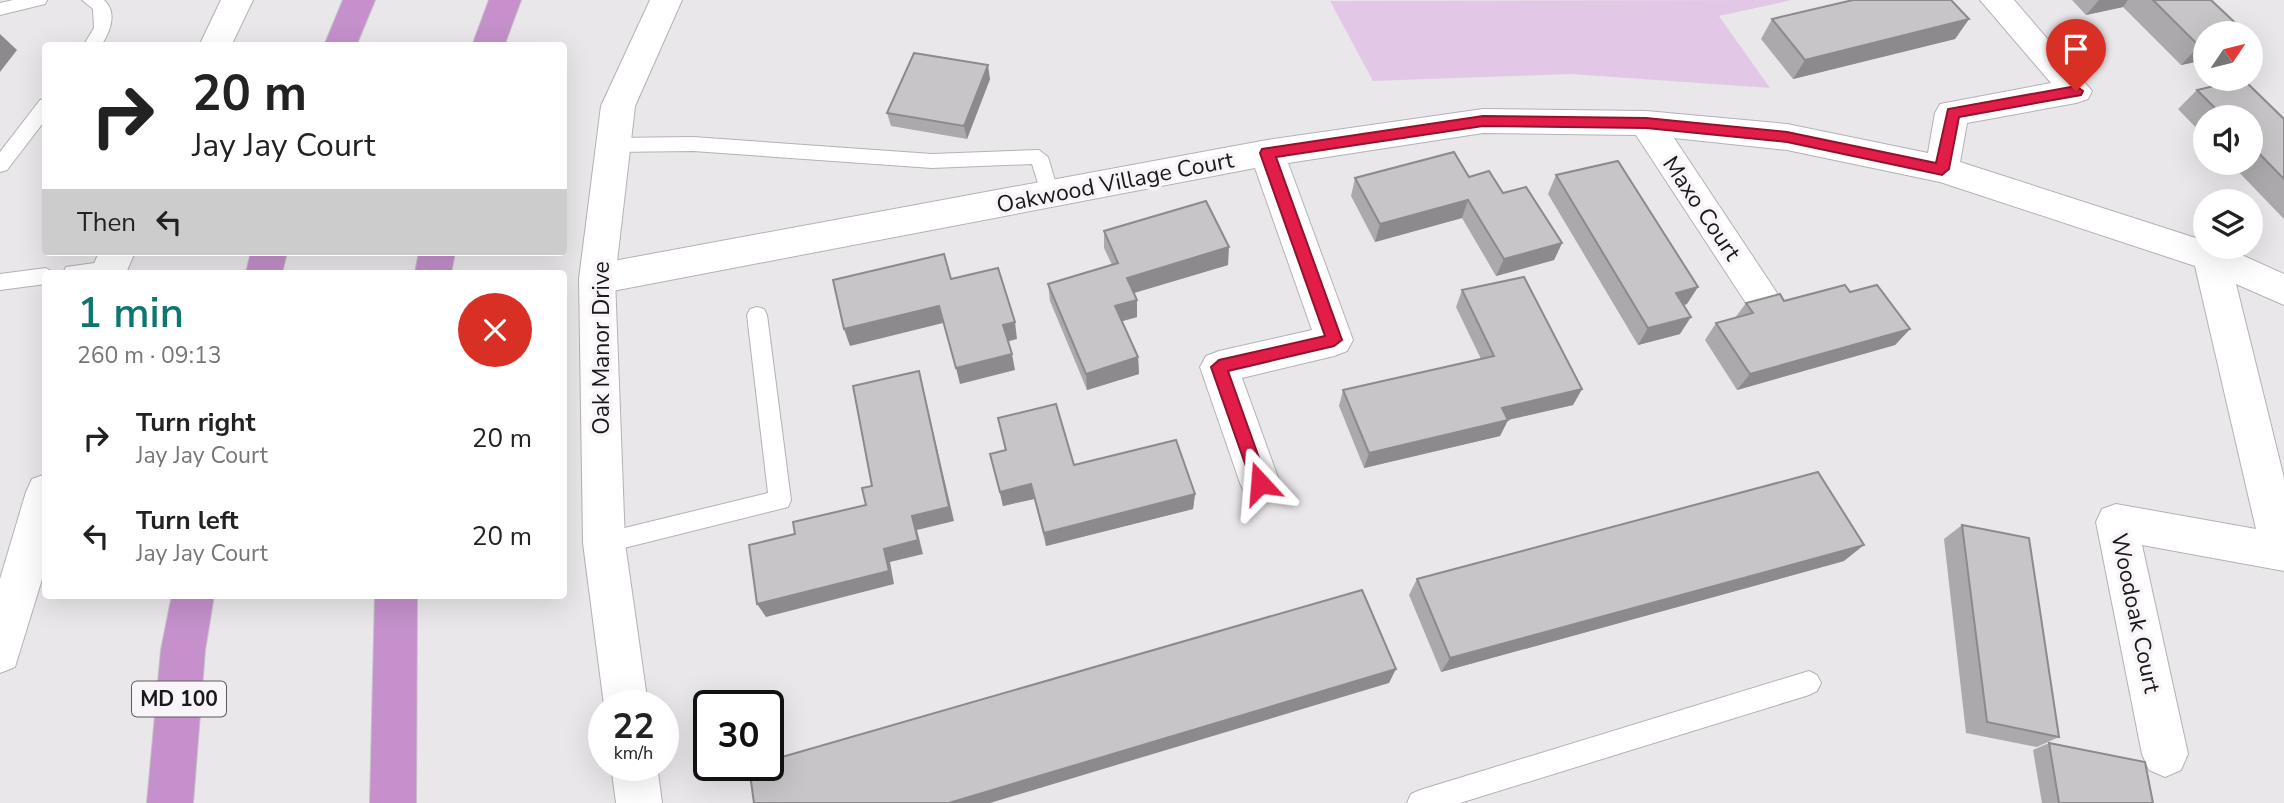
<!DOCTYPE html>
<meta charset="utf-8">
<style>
:root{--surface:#fff;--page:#f6f6f6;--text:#222;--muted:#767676;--accent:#0f766e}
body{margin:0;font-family:"Nunito Sans",sans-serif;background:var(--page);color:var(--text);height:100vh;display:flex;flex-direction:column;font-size:26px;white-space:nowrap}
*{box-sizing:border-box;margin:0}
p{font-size:23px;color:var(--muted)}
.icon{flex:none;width:38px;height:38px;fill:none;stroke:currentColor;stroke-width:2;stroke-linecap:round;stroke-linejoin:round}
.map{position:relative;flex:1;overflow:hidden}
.sheet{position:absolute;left:42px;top:270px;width:525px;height:329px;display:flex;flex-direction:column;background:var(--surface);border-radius:7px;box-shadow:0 7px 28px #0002}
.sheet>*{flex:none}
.guide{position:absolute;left:42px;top:42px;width:525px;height:214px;border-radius:7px;box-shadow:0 7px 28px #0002;background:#fff;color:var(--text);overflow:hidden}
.needle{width:46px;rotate:55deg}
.tools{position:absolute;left:2193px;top:21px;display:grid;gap:14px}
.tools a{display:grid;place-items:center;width:70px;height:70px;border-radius:50%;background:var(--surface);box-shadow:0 7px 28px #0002;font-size:35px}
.speed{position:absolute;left:588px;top:690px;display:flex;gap:14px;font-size:35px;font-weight:700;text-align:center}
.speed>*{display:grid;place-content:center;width:91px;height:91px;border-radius:50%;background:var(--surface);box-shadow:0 7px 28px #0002;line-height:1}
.speed small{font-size:18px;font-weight:400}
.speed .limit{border:4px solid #111;border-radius:10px;background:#fff;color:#111}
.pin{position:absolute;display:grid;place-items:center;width:60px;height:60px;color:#fff;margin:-72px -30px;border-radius:50% 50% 50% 0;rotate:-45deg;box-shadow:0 0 7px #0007}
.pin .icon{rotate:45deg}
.me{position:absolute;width:77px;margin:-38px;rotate:341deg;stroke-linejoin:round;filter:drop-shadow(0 0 5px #0008)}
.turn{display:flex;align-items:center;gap:24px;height:147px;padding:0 35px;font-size:32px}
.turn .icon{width:91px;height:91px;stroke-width:2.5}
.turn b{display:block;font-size:49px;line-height:60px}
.then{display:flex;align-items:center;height:66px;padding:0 35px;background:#0003;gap:14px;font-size:26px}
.round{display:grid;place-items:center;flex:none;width:74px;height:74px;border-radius:37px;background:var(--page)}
.summary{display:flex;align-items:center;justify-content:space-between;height:119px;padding:0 35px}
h1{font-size:42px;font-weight:600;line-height:52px;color:var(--accent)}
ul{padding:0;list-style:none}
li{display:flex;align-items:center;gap:21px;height:98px;padding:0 35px}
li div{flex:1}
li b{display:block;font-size:26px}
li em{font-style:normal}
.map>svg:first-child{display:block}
</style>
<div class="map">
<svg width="2284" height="803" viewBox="0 0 2284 803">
<rect width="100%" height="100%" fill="#eae7eb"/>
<!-- green -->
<path fill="#e3c7e6" d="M1792,0L1719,16L1770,88L1570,74L1373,81L1330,1Z"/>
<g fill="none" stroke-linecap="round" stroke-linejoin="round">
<defs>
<g id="service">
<path d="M13,0H47L45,4L0,15V3Z"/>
<path d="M82,0H104C118,13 110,32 101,46H83L94,28L93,9Z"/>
<path d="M46,99V119L7,170L0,172V152L40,100Z"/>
<path d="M693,137L932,154L1039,150L1048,157L1059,194L1057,199H1043L1032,164L932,168L693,151L613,152L604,145L613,138Z"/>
<path d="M109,261L116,263L117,273H63L66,267Z"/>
<path d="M46,268L54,273H46V284L0,290V274Z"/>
<path d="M757,307L764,309L767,315L791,500L788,507L604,553L596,550L593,543L596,536L604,533L768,493L747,315L750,309Z"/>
<path d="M1809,671L1817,675L1821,683L1817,691L1809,695L1460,803H1407L1411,794L1420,790Z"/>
</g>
<path id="minor" d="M1980,0H2014L2092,91L2088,99L2076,103L1967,123L1960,162L2205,241V247H2224L2284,274V305L2236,284L2284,478V571L2142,545L2188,754L2181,770L2165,777L2149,770L2142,754L2096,522L2102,509L2116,504L2256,529L2195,266L1940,182L1787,150L1674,138L1777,293L1772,303L1759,308L1746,303L1636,135L1483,133L1288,163L1353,340L1347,351L1334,356L1242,378L1280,483L1274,496L1260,501L1246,496L1240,483L1200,367L1206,356L1219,351L1312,330L1255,168L597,294L584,289L579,279L584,269L597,264L1267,140L1483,109L1646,111L1787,124L1928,153L1935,113L1940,104L2051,83Z"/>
<g id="tertiary">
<path d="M221,0H253L231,46H199Z"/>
<path d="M650,0H682L635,106L615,279L625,543L648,705H604L583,543L579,279L601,106Z"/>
<path d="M99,252H135L126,273H90Z"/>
<path d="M46,474V566L15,667L0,673V579L26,492L32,479Z"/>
<path d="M611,765H657L662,803H616Z"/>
</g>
<g id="motorway">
<path d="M343,0H375L356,46H324Z"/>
<path d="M489,0H521L504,46H472Z"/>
<path d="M251,252H287L282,273H246Z"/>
<path d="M419,252H455L451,273H415Z"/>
<path d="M172,595H214L205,650L193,803H147L161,650Z"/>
<path d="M375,595H417L416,803H370Z"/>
</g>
</defs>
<!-- service casing -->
<use href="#service" stroke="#b4b1b5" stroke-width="2"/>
<!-- minor casing -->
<use href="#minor" stroke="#b4b1b5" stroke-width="2"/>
<!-- tertiary casing -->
<use href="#tertiary" stroke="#b4b1b5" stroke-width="2"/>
<!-- motorway casing -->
<use href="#motorway" stroke="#c3c3c3" stroke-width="2"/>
<!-- service -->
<use href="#service" fill="#fff" fill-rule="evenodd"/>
<!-- minor -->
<use href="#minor" fill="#fff" fill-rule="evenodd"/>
<!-- tertiary -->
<use href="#tertiary" fill="#fff" fill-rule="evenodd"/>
<!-- motorway -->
<use href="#motorway" fill="#c590cc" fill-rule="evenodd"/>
</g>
<!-- wall -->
<g fill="#aca9ac">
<path d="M2072,0H2211L2205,60L2181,65L2123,7L2086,15Z"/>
<path d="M1772,19H1969L1955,39L1793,79L1761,39Z"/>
<path d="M990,79L967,139L891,126L887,113Z"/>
<path d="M2197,90L2284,119V219L2230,163H2250V117H2205V137L2178,109Z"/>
<path d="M1556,175L1687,304L1684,305L1680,334L1638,345L1548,194Z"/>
<path d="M1469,177L1503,193L1562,243L1554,260L1496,276L1462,218L1375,242L1351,196L1355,178Z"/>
<path d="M1104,231L1228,265L1134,293L1137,300V317L1122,321L1138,357L1139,374L1087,390L1050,301L1048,284L1112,265L1104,248Z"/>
<path d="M1462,290L1582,389L1573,405L1508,420L1500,436L1364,468L1339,406L1343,390L1481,359L1456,307Z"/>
<path d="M1850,292L1910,329L1895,345L1737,390L1705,340L1716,323L1735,318L1746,303L1784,301Z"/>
<path d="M998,418L1074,465L1195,494L1193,509L1046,546L1034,499L1003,506L990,454L1005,450Z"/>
<path d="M1962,525L2059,737L2037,747L1966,733L1944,539Z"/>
<path d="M1844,561L1441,672L1409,595L1417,579Z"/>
<path d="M2049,743L2153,803H2042L2033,750Z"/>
</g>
<!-- shaded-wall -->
<g fill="#8c8a8c">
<path d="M2099,0H2128L2123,7L2086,15Z"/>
<path d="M1969,19L1955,39L1793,79L1805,60Z"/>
<path d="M0,34L17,50L0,72Z"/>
<path d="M2205,45V60L2181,65L2199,46Z"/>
<path d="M988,65L990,79L967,139L964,126Z"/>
<path d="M1468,200L1462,218L1375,242L1380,224Z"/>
<path d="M1562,243L1554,260L1496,276L1504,259Z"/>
<path d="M1229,247L1228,265L1127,295V278Z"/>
<path d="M1698,287L1687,304L1665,310L1676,293Z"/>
<path d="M1137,300V317L1116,323L1115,306Z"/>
<path d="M939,306L943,323L850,346L844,329Z"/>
<path d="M1691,317L1680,334L1638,345L1648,328Z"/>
<path d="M1015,322L1017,339L1006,342L1003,325Z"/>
<path d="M1910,329L1895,345L1737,390L1750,374Z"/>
<path d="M1012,354L1015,370L960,384L956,368Z"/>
<path d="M1138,357L1139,374L1087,390L1086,374Z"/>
<path d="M919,371L954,521L917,530L923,554L890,562L894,584L766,617L757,604L884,549L912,516Z"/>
<path d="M1582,389L1573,405L1494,423L1502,408Z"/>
<path d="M1508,420L1500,436L1364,468L1369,453Z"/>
<path d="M1031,484L1034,499L1003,506L1000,492Z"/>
<path d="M1195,494L1193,509L1046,546L1044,533Z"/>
<path d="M1864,545L1844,561L1441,672L1450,658Z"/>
<path d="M1396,669L1389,683L990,803H949Z"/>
</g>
<!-- building -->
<g fill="#c8c5c8" stroke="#8c8a8c" stroke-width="2">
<path d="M1853,0H1951L1969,19L1805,60L1772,19Z"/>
<path d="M2153,0H2211L2246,33H2205V45L2199,46Z"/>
<path d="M914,53L988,65L964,126L887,113Z"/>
<path d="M2243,79L2284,119V179L2250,144V117H2224L2197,90Z"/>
<path d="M1454,152L1469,177L1489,171L1503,193L1526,187L1562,243L1504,259L1468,200L1380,224L1355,178Z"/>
<path d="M1618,161L1698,287L1676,293L1691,317L1648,328L1556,175Z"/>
<path d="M1206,201L1229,247L1127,278L1137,300L1115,306L1138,357L1086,374L1048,284L1118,263L1104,231Z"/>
<path d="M944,254L951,279L998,268L1015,322L1003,325L1012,354L956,368L939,306L844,329L833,280Z"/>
<path d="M1524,277L1582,389L1502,408L1508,420L1369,453L1343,390L1494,356L1462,290Z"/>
<path d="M1845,285L1850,292L1877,285L1910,329L1750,374L1716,323L1753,313L1746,303L1780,294L1784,301Z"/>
<path d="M919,371L949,507L912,516L918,540L884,549L889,571L757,604L749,545L795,534L793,522L866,505L862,488L872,486L853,386Z"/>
<path d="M1056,404L1074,465L1176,440L1195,494L1044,533L1031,484L1000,492L990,454L1006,450L998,418Z"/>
<path d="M1818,472L1864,545L1450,658L1417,579Z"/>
<path d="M1962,525L2029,538L2059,737L1987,722Z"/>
<path d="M1362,590L1396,669L949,803H754L749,767L755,765H768V761Z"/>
<path d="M2049,743L2145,762L2153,803H2059Z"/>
</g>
<!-- route -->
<path fill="#e11d48" stroke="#92132f" stroke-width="2" d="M2076,86L2083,91L2081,95L1959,117L1949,169L1942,175L1787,142L1646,128L1483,126L1276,157L1342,340L1334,346L1228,371L1268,483L1266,489H1254L1211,367L1219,360L1325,336L1260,153L1262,149L1483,116L1646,118L1787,132L1936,163L1948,109Z"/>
<g text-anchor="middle" stroke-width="7" stroke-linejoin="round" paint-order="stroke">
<!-- shield labels -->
<rect fill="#f8f4f8" stroke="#5c5a5d" stroke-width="2" x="132" y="681.5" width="94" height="35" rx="5"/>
<g font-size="21" font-weight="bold" fill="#19181a">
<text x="179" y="706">MD 100</text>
</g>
<!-- street labels -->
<g font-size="23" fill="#19181a" stroke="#f8f4f8">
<text transform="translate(1115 182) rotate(-11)" y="8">Oakwood Village Court</text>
<text transform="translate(1702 208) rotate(56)" y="8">Maxo Court</text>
<text transform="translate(601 348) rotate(-90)" y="8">Oak Manor Drive</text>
<text transform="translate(2136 613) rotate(78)" y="8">Woodoak Court</text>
</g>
</g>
</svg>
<div class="tools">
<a><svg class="needle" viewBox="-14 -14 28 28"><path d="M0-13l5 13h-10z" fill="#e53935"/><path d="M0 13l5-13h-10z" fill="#767676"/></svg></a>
<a><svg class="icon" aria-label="sound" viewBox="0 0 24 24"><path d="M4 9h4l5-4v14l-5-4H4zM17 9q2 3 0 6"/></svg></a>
<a><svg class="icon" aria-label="layers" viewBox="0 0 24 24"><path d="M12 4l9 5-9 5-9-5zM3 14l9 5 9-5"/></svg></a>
</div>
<div class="speed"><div>22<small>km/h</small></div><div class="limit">30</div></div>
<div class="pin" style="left:2076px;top:91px;background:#d93025"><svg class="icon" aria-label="arrive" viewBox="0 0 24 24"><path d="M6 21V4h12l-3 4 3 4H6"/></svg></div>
<svg class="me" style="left:1260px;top:483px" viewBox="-20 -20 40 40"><path d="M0-17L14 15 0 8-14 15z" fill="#e11d48" stroke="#fff" stroke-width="4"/></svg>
<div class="guide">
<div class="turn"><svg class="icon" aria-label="right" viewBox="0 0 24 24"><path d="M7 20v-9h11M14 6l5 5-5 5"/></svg><div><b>20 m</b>Jay Jay Court</div></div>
<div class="then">Then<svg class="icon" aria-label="left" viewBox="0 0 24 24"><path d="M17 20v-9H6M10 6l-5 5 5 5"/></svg></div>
</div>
<section class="sheet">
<div class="summary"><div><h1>1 min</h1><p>260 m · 09:13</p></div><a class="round" style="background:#d93025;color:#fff"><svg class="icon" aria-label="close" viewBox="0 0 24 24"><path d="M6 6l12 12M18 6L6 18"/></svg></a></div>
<ul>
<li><svg class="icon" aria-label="right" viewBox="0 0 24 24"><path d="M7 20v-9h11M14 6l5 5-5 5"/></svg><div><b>Turn right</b><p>Jay Jay Court</p></div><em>20 m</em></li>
<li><svg class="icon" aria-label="left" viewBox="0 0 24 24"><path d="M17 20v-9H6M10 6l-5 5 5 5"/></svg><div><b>Turn left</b><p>Jay Jay Court</p></div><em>20 m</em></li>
</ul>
</section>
</div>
